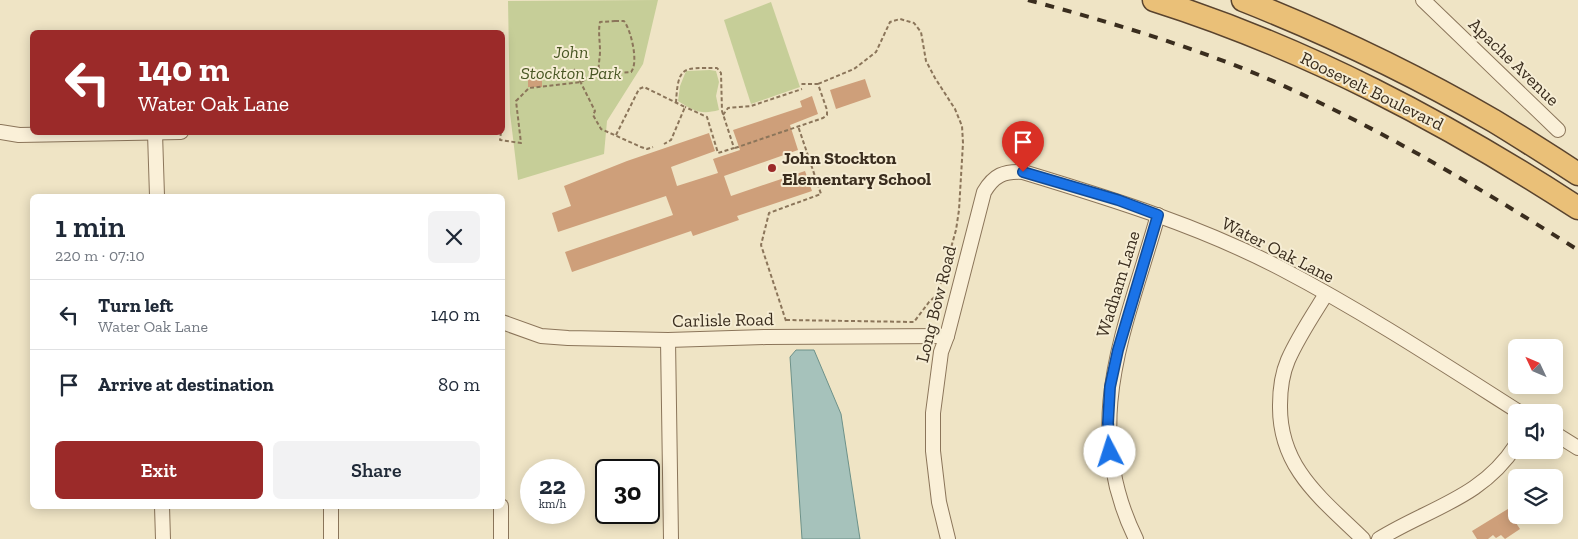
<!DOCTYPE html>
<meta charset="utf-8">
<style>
:root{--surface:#fff;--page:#f2f2f3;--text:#1f2937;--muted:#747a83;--line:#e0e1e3;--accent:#9b2a29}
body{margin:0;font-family:"Zilla Slab",serif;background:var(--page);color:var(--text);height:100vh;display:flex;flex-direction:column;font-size:19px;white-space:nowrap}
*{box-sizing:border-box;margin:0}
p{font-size:16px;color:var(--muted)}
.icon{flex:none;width:28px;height:28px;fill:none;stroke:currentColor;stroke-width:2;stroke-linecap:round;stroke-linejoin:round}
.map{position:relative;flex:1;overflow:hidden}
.details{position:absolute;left:30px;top:194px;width:475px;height:315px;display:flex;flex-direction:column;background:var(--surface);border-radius:8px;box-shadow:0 2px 12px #0003}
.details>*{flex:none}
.banner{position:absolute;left:30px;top:30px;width:475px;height:105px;border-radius:8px;box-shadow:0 2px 12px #0003;background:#9b2a29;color:#fff;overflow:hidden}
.needle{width:32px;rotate:314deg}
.buttons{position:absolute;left:1508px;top:339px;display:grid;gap:10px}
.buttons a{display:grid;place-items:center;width:55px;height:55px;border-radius:8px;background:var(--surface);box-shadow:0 2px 12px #0003;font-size:25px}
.speed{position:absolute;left:520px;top:459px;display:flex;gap:10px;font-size:25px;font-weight:700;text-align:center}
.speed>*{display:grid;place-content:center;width:65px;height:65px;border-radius:50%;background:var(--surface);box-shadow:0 2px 12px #0003;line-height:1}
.speed small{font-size:12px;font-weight:400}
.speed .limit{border:2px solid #111;border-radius:8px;background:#fff;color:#111}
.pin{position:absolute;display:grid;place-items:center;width:42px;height:42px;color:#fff;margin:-51px -21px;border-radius:50% 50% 50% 0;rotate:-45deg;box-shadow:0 0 5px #0007}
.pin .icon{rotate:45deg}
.me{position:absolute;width:55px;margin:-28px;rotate:355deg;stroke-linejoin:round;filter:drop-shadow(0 0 4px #0008)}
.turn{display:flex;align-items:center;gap:18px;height:105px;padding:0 25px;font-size:22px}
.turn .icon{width:65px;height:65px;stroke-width:2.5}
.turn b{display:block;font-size:35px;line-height:42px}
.round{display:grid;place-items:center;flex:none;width:52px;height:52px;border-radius:8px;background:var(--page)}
.head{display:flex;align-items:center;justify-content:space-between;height:85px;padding:0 25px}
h1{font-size:30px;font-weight:600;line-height:38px}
.action{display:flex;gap:10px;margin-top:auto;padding:10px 25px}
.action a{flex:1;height:58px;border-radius:8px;background:var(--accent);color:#fff;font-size:20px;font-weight:600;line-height:58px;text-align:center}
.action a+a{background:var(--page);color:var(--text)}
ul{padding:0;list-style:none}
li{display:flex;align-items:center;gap:15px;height:70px;padding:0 25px;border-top:1px solid var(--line)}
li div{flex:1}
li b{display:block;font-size:19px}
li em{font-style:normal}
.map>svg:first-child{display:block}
</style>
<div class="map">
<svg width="1578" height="539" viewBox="0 0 1578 539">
<rect width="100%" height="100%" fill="#efe4c5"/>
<!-- green -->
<g fill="#c6ce98">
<path d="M658,0L643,64L607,121L604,154L518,180L510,113L508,1Z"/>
<path d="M771,2L800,87L751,104L724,20Z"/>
<path d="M710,70L716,71L719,82L716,96L719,110C701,115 694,111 678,101L680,86L686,71Z"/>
</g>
<!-- water -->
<path fill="#a6c2bb" stroke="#6d9189" d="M796,350H814L841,414L860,539H802L790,357Z"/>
<!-- building -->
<g fill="#ce9f7a">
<rect x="528" y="74" width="14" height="13"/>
<path d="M865,79L871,97L836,109L830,90Z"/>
<path d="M812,96L818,114L790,125L798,150L724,176L731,196L805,171L812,191L737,216L739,220L693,236L691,231L572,272L565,252L673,215L666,196L558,232L552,213L571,206L564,186L627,161L709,133L715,151L671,167L677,186L718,173L713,159L740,150L733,130L802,107L800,101Z"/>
<path d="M1516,504V523L1520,529L1505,539L1501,535L1496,538L1493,535L1488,539H1477L1472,531Z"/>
</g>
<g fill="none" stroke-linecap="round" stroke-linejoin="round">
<defs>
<g id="minor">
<path d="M1423,0L1558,130"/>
<path d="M0,132L19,135L181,132"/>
<path d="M155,133L157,196"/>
<path d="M1326,294C1313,315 1298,337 1288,360C1282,374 1280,390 1280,405C1279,468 1322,499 1363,539"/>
<path d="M502,322L541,336L568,338L668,340L766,337L947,336"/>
<path d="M668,340L671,539"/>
<path d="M1554,433L1578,448"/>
<path d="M162,506L163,539"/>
<path d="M331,506V539"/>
<path d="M501,506V539"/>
<path d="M948,539L939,502L933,451V413L941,352L947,336L984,192C994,175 1004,171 1023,172C1112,199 1200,226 1282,269C1364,312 1442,363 1519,412"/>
<path d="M1136,539C1079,423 1126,329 1158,215"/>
<path d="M1379,539C1429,508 1482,498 1516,445"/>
</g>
<g id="trunk">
<path d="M1154,0C1306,48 1445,122 1578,208"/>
<path d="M1243,0C1329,34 1413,74 1494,121C1522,138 1550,156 1578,174"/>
</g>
</defs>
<!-- minor casing -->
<use href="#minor" stroke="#8b755a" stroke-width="16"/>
<!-- trunk casing -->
<use href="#trunk" stroke="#59432e" stroke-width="25"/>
<!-- path -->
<g stroke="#8b755a" stroke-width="2" stroke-dasharray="4 2.5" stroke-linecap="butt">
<path d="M615,21H624C631,30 639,63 631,72L605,74L599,71C598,65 600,58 600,51C600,41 598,32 600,22Z"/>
<path d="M574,69L595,111L593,115L601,129L641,147L647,149L653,147"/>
<path d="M676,103C678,65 683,68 717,68L721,73L722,111L734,148L718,153L707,117L685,107"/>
<path d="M723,115L728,108L751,106L802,89"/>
<path d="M501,132L500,140L521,143L516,101L529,88L581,82L599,71"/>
<path d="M616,135L639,89L644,87L685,107L671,140L664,144"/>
<path d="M735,148L823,118L827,115V110L818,84H799"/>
<path d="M786,320L914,322L929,302L938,294L956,230L959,210L963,143L962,126L955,109L935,78L926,61L921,32L914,23L900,19L890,22L876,52L854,69L818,84"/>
<path d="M786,321L761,245L769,213L821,194L798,126"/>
</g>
<!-- minor -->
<use href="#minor" stroke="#faf0d8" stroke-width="14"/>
<!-- trunk -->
<use href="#trunk" stroke="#eac078" stroke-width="22"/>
<!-- rail -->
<path stroke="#3a2d1e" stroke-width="4" stroke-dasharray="9 9" stroke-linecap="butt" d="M1028,0C1106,21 1184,44 1259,75C1371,123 1475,185 1578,250"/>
</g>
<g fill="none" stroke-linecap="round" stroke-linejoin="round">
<defs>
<path id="route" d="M1023,172L1118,200L1158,215L1118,350L1110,387L1108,423L1110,452"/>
</defs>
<!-- route casing -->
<use href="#route" stroke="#114b97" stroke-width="12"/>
<!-- route -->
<use href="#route" stroke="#1a73e8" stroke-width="9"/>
</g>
<!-- markers -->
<circle fill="#9b2a29" stroke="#f6edd4" stroke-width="2" cx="772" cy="168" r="5"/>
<g text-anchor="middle" stroke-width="4" stroke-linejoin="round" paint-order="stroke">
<!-- park labels -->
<g font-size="18" font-style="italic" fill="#495724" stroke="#f6edd4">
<text x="571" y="58">John<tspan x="571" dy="21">Stockton Park</tspan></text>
</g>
<!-- street labels -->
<g font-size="18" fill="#3a2d1e" stroke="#f6edd4">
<text transform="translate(1514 62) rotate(44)" y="6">Apache Avenue</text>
<text transform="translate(1372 91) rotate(26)" y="6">Roosevelt Boulevard</text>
<text transform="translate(1278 250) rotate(27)" y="6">Water Oak Lane</text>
<text transform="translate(1118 284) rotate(-73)" y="6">Wadham Lane</text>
<text transform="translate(936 304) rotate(-76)" y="6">Long Bow Road</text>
<text transform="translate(723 320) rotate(-1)" y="6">Carlisle Road</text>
</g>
<!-- poi labels -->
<g font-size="18" font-weight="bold" fill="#3a2d1e" stroke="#f6edd4" text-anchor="start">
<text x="782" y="164">John Stockton<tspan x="782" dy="21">Elementary School</tspan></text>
</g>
</g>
</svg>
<div class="buttons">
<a><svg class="needle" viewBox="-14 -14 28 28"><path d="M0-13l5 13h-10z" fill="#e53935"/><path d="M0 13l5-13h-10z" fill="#747a83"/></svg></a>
<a><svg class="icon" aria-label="sound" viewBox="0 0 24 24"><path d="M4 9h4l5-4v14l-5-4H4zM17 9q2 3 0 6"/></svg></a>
<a><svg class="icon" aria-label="layers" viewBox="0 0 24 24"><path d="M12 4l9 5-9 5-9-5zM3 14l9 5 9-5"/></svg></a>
</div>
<div class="speed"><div>22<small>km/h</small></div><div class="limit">30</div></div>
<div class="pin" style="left:1023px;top:172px;background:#d93025"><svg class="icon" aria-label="arrive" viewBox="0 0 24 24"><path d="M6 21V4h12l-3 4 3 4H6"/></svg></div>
<svg class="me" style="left:1110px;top:452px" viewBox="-20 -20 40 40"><circle r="19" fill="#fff"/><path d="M0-13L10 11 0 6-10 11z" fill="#1a73e8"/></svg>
<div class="banner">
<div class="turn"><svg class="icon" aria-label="left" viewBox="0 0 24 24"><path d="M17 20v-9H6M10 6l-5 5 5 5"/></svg><div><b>140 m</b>Water Oak Lane</div></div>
</div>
<section class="details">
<div class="head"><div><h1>1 min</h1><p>220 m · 07:10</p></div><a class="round"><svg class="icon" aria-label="close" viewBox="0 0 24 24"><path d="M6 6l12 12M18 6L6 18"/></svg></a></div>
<ul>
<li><svg class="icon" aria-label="left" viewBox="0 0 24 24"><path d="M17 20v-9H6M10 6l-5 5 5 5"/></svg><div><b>Turn left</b><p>Water Oak Lane</p></div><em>140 m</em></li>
<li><svg class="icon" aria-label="arrive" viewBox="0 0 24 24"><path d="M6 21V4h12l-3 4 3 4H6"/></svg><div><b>Arrive at destination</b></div><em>80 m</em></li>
</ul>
<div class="action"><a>Exit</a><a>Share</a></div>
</section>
</div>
